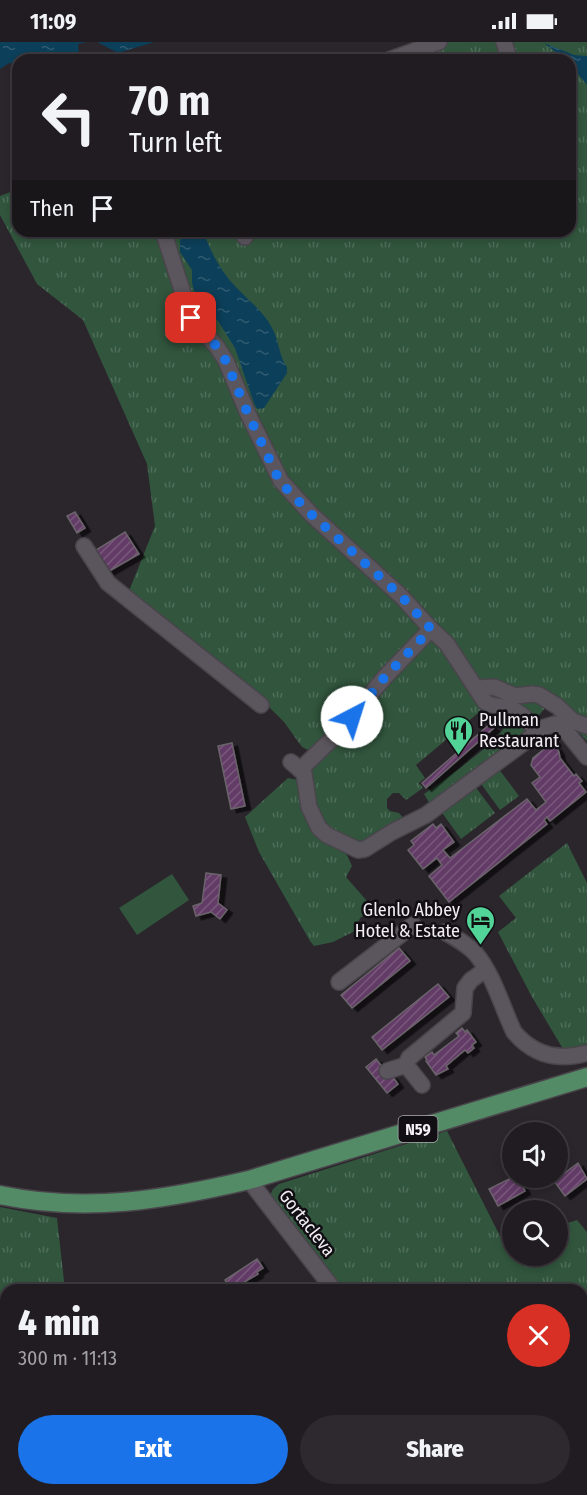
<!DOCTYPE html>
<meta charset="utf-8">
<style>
:root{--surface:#201c21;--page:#2d292e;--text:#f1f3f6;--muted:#a2a1a5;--line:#3d3a3f;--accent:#1a73e8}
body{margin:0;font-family:"Fira Sans Condensed",sans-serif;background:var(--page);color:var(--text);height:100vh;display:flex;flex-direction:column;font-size:22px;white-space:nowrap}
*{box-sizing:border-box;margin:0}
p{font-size:20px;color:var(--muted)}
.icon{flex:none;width:33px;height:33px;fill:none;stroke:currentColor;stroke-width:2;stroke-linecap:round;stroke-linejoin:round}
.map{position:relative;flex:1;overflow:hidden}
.drawer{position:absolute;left:0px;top:1242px;width:588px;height:212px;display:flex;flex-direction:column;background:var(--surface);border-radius:18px 18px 0 0;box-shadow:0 3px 9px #0003,0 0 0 2px var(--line)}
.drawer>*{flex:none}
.guide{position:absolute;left:12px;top:12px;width:564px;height:183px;border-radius:18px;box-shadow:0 3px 9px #0003,0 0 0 2px var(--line);background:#201c21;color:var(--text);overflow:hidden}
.controls{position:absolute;left:502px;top:1080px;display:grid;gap:12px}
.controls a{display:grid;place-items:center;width:66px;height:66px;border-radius:50%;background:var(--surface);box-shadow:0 3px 9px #0003,0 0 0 2px var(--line);font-size:30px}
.pin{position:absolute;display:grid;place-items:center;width:51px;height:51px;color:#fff;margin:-26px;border-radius:12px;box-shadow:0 3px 9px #0006}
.me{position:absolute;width:66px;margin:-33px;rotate:40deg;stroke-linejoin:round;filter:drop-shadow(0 0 4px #0008)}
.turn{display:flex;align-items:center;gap:21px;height:126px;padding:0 18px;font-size:27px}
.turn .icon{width:78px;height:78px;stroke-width:2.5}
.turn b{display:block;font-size:42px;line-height:51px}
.then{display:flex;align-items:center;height:57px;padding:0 18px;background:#0003;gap:12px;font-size:22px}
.round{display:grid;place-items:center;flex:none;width:63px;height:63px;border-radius:32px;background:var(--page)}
.summary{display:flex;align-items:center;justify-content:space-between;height:102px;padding:0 18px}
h1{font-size:36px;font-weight:800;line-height:45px}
.button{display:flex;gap:12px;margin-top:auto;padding:12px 18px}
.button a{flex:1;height:69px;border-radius:36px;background:var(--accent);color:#fff;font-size:24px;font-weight:800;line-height:69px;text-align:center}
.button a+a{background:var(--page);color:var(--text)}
.status{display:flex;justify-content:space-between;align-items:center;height:42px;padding:0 30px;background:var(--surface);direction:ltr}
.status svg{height:16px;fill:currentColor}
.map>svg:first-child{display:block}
</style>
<div class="status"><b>11:09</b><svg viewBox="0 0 49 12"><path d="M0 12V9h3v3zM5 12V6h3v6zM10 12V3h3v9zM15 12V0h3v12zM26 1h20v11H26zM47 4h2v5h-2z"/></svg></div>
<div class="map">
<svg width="587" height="1453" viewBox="0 0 587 1453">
<defs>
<pattern id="grass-tufts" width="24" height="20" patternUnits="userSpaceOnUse" patternTransform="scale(1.5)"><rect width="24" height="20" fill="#31553d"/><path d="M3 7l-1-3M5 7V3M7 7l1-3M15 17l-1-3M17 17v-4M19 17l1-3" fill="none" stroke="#4f6e5a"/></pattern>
<pattern id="water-ripples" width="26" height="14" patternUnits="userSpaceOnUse" patternTransform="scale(1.5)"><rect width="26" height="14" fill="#0c3f59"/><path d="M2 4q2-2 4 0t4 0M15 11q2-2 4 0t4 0" fill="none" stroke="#305b71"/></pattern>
<pattern id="building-hatch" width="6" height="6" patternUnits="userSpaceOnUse" patternTransform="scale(1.5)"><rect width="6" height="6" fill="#623b66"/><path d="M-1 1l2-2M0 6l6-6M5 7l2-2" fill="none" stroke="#79587c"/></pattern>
<filter id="shadow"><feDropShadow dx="5.5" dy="3.5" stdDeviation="0" flood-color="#0009"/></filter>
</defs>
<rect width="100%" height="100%" fill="#2a262c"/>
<!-- grass -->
<g fill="url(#grass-tufts)">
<path d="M420,0H587V699C576,687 562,668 545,666L535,678L505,658L496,656L416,723L425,736L419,741L423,746L406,758L399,751H393L387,757V766L390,769L399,771L406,779L360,800C352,794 341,797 333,791C313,777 314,752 311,730L347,674L310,709L302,705L284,680L260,656L129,549L155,484L147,422L83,278L37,242L0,173V154L18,147V189H570V18H371Z"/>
<path d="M507,669L529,689L430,762L424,752C440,741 503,697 507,680L501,672Z"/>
<path d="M498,726L519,754L500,768L479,739Z"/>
<path d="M288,736L298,738L304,753L348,815L352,824L346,835L374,867L360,876L355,889L333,900L314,904L310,899L259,810L245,775Z"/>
<path d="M474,743L495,771L461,797L440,768Z"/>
<path d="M567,801L587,841V1006L574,1009L563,1007L532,955L498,890L516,876L499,854Z"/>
<path d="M447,1089L503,1200L513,1197V1214H558V1184L577,1178L587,1190V1453H502L497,1448H582V1248H340L269,1156L273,1147L279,1142Z"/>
<path d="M0,1165L57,1176L65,1248H6V1447L0,1449Z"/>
<path d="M297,1448H479L484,1453H300Z"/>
</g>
<!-- park -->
<path fill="#31553d" d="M172,832L189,858L137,893L119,866Z"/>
<!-- water -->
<g fill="url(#water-ripples)">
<path d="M0,0H87L78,2L79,12L74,18H69L65,12L53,13L52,18H18V23L9,21L0,27Z"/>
<path d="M97,0H154L118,11Z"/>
<path d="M544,1L574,13L587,14V43L570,22V18H566Z"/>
<path d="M184,189H203C211,210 220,229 236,245C249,259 263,269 272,286C279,298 279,315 287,325V331L264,366L258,367L255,364L235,306L218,279L196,256L192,241V228L180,210V199Z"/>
</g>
<!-- building -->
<g fill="url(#building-hatch)" stroke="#6b646b" stroke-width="1.5" filter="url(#shadow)">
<path d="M75,470L85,486L77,491L67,474Z"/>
<path d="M125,490L139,512L106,531L93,510Z"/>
<path d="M490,682L494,686L426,746L422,741Z"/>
<path d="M232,701L245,764L231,767L218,704Z"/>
<path d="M549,703L556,705L559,710L560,716L574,734L576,732L582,739L579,741L586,750L550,779L547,775L544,778L547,782L449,860L429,834L442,823L437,816L423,827L408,808L414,803L411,799L433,782L436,786L441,782L454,800L443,808L450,816L527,757L536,768L546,760L532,741L540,735L531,723L533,716Z"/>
<path d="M206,831L221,833L218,861L227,868L220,877L211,870L196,874L193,864L202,861Z"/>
<path d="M399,906L410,919L352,966L341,953Z"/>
<path d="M438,942L449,955L382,1008L372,995Z"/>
<path d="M462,986L465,990L467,988L476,1000L472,1003L474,1006L468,1011L465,1008L446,1024L448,1027L436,1033L426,1019L427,1018L425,1015L432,1010L434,1013L459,994L456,991Z"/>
<path d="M376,1017L390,1035L392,1034L398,1042L387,1051L366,1025Z"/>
<path d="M578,1121L587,1137L565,1154L554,1139Z"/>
<path d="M513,1135L518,1136L525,1149L498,1164L489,1147Z"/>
<path d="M257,1217L263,1226L257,1230L258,1232L231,1248L225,1238Z"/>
</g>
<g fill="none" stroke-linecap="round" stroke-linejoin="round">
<defs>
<g id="minor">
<path d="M504,0L508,13"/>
<path d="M389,18L439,0"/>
<path d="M163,189L191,276L217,305L226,319L248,372L281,439L311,472L402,555L431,587L384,636L341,688L300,728"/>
<path d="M241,189L245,195"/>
<path d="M84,504L108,541L261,663"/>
<path d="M431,587L447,602L485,660C493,665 500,664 509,666C522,670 530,681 538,691"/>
<path d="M476,646L494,645L515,654L532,652L539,653L557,664L573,679L587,684"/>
<path d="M291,720L304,731L309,765L319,786L327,793L358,808L365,807L392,790L426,773L545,685L555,682L561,683L587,715"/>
<path d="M445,890C456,896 467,902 476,912C494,934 502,965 514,990C534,1014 559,1019 587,1011"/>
<path d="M339,940L413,883"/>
<path d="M387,1029L406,1023"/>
<path d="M422,1043L406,1023L409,1016L463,971L465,946L471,938L485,928"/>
<path d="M249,1138L334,1248"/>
<path d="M489,1448L494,1453"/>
</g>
<path id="major" d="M0,1153C87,1171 164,1158 249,1138L587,1035"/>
</defs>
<!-- minor casing -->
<use href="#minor" stroke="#49454b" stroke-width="18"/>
<!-- major casing -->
<use href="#major" stroke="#49454b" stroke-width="21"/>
<!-- minor -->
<use href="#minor" stroke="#5b565e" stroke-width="15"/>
<!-- major -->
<use href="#major" stroke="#528b65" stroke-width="18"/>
</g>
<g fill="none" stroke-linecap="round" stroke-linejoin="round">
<!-- route -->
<path stroke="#1a73e8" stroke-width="10" stroke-dasharray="0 18" d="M191,276L217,305L226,319L248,372L280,440L311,472L402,555L431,587L384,636L352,675"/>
</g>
<!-- icons -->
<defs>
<symbol id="restaurant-pin" viewBox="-11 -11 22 30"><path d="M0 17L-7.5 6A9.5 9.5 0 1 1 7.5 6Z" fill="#52d397" stroke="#110f13"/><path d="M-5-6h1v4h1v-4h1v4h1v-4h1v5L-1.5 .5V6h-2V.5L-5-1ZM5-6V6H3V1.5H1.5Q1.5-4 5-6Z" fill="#111"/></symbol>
<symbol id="hotel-pin" viewBox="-11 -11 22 30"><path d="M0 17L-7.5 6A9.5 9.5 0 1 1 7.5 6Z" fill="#52d397" stroke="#110f13"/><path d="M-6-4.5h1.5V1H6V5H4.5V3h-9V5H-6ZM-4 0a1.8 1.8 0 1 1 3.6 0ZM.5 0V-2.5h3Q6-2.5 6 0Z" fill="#111"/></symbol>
</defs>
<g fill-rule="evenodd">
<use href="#restaurant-pin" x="442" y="672" width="33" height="45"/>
<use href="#hotel-pin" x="464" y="862" width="33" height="45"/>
</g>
<g text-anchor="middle" stroke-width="5" stroke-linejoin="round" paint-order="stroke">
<!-- shield labels -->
<rect fill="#110f13" stroke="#afacb0" stroke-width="1.5" x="398.5" y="1074" width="39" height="26" rx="4.5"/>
<g font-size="16" font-weight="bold" fill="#f3eff4">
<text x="418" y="1093">N59</text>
</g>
<!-- poi labels -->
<g font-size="18" fill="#f3eff4" stroke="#110f13" text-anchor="start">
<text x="479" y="684">Pullman<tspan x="479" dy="21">Restaurant</tspan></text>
<text x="460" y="874" text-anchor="end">Glenlo Abbey<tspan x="460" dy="21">Hotel &amp; Estate</tspan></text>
</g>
<!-- street labels -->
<g font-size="18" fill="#f3eff4" stroke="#110f13">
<text transform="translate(307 1181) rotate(52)" y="6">Gortacleva</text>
</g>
</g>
</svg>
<div class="controls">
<a><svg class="icon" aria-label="sound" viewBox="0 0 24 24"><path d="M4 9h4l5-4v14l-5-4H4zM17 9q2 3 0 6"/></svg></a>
<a><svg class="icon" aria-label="search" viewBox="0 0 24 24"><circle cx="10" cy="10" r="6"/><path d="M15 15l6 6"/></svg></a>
</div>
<div class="pin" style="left:191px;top:276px;background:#d93025"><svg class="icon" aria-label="arrive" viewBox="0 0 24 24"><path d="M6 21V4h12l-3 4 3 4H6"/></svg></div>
<svg class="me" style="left:352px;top:675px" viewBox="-20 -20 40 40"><circle r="19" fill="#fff"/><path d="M0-13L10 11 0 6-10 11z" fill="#1a73e8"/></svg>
<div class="guide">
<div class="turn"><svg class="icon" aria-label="left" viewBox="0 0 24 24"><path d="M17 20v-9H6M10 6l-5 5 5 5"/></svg><div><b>70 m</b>Turn left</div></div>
<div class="then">Then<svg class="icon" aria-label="arrive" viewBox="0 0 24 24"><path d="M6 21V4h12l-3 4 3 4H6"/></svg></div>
</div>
<section class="drawer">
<div class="summary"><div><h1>4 min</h1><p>300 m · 11:13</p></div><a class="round" style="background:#d93025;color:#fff"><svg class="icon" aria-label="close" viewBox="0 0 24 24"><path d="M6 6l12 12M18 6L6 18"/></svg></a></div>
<div class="button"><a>Exit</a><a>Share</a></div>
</section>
</div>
